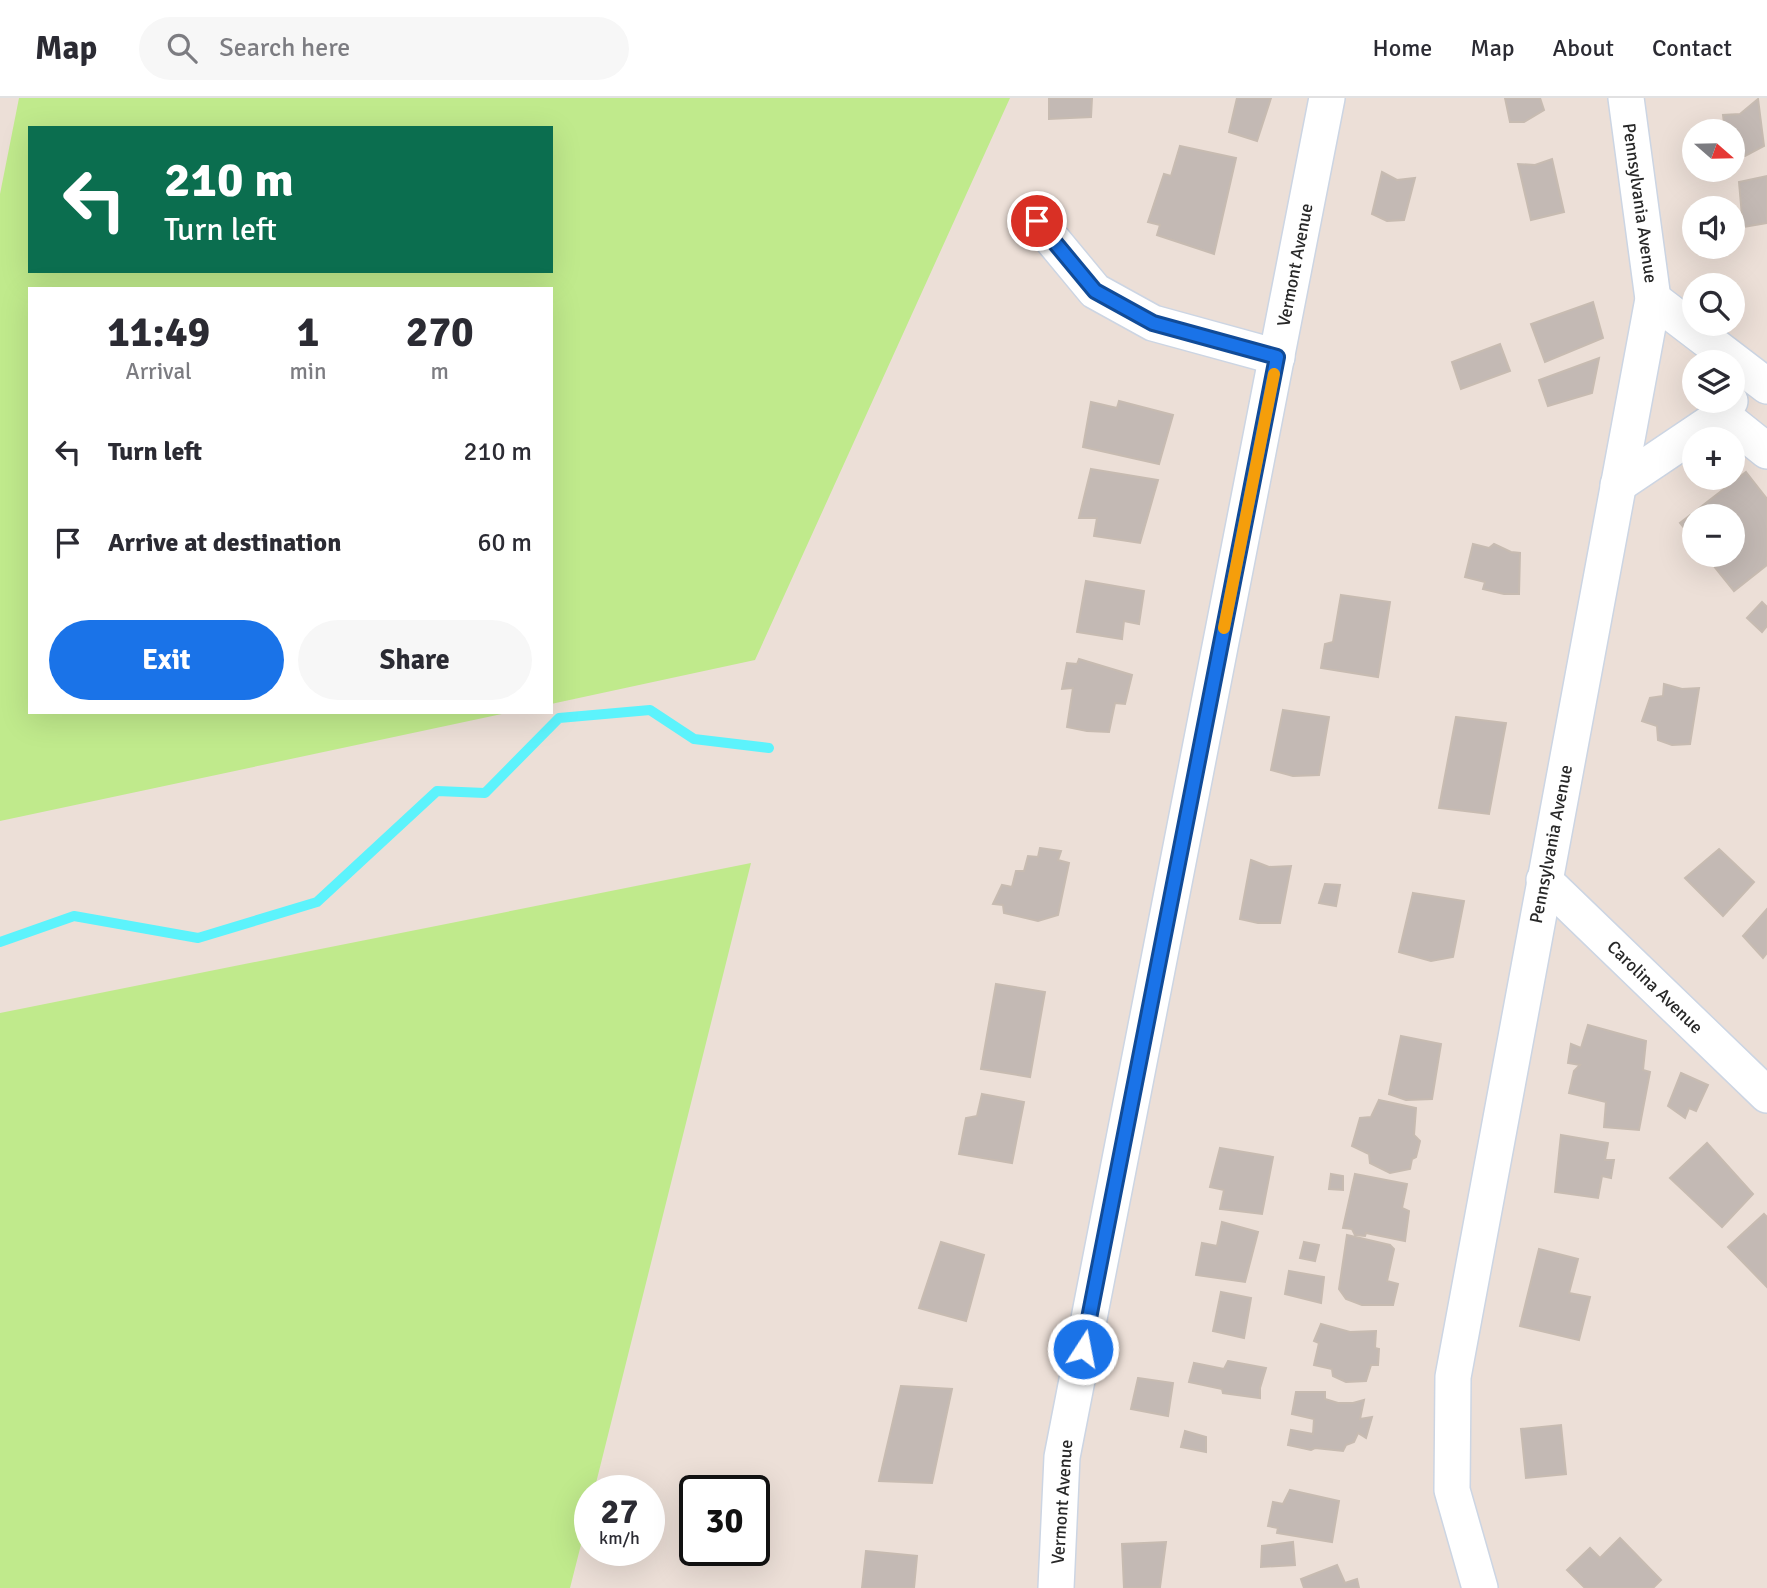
<!DOCTYPE html>
<meta charset="utf-8">
<style>
:root{--surface:#fff;--page:#f7f7f7;--text:#2b2b33;--muted:#7c7c81;--line:#e1e1e2;--accent:#1a73e8}
body{margin:0;font-family:Signika,sans-serif;background:var(--page);color:var(--text);height:100vh;display:flex;flex-direction:column;font-size:26px;white-space:nowrap}
*{box-sizing:border-box;margin:0}
p{font-size:23px;color:var(--muted)}
.icon{flex:none;width:38px;height:38px;fill:none;stroke:currentColor;stroke-width:2;stroke-linecap:round;stroke-linejoin:round}
.map{position:relative;flex:1;overflow:hidden}
.sheet{position:absolute;left:28px;top:189px;width:525px;height:427px;display:flex;flex-direction:column;background:var(--surface);border-radius:0px;box-shadow:0 7px 28px #0002}
.sheet>*{flex:none}
.guide{position:absolute;left:28px;top:28px;width:525px;height:147px;border-radius:0px;box-shadow:0 7px 28px #0002;background:#0b6e4f;color:#fff;overflow:hidden}
.needle{width:46px;rotate:110deg}
.fabs{position:absolute;left:1682px;top:21px;display:grid;gap:14px}
.fabs a{display:grid;place-items:center;width:63px;height:63px;border-radius:50%;background:var(--surface);box-shadow:0 7px 28px #0002;font-size:35px}
.speed{position:absolute;left:574px;top:1377px;display:flex;gap:14px;font-size:35px;font-weight:700;text-align:center}
.speed>*{display:grid;place-content:center;width:91px;height:91px;border-radius:50%;background:var(--surface);box-shadow:0 7px 28px #0002;line-height:1}
.speed small{font-size:18px;font-weight:400}
.speed .limit{border:4px solid #111;border-radius:10px;background:#fff;color:#111}
.pin{position:absolute;display:grid;place-items:center;width:60px;height:60px;color:#fff;margin:-30px;border:4px solid #fff;border-radius:50%;box-shadow:0 2px 7px #0007}
.me{position:absolute;width:77px;margin:-38px;rotate:11deg;stroke-linejoin:round;filter:drop-shadow(0 0 5px #0008)}
.turn{display:flex;align-items:center;gap:24px;height:147px;padding:0 21px;font-size:32px}
.turn .icon{width:91px;height:91px;stroke-width:2.5}
.turn b{display:block;font-size:49px;line-height:60px}
.eta{display:flex;justify-content:space-evenly;align-items:center;height:119px;text-align:center}
.eta b{font-size:42px;font-weight:800;line-height:49px}
.primary-button{display:flex;gap:14px;margin-top:auto;padding:14px 21px}
.primary-button a{flex:1;height:80px;border-radius:42px;background:var(--accent);color:#fff;font-size:28px;font-weight:800;line-height:80px;text-align:center}
.primary-button a+a{background:var(--page);color:var(--text)}
ul{padding:0;list-style:none}
li{display:flex;align-items:center;gap:21px;height:91px;padding:0 21px}
li div{flex:1}
li b{display:block;font-size:26px}
li em{font-style:normal}
header{display:flex;align-items:center;gap:42px;box-sizing:border-box;height:98px;padding:0 35px;background:var(--surface);border-bottom:2px solid var(--line)}
header strong{font-size:33px}
nav{display:flex;gap:38px;margin-inline-start:auto;font-size:24px}
.search{width:490px;height:63px;background:var(--page);display:flex;align-items:center;gap:18px;box-sizing:border-box;padding:0 24px;border-radius:38px;color:var(--muted);font-size:26px}
.map>svg:first-child{display:block}
</style>
<header>
<strong>Map</strong>
<div class="search"><svg class="icon" aria-label="search" viewBox="0 0 24 24"><circle cx="10" cy="10" r="6"/><path d="M15 15l6 6"/></svg>Search here</div>
<nav><a>Home</a><a>Map</a><a>About</a><a>Contact</a></nav>
</header>
<div class="map">
<svg width="1767" height="1490" viewBox="0 0 1767 1490">
<rect width="100%" height="100%" fill="#ecdfd7"/>
<!-- green -->
<g fill="#c0ea8c" fill-rule="evenodd">
<path d="M19,0H1010L755,562L551,606V191H30V614H511L0,723V96ZM30,30H551V173H30Z"/>
<path d="M751,765L594,1393H590V1411L570,1490H0V915Z"/>
</g>
<g fill="none" stroke-linecap="round" stroke-linejoin="round">
<!-- stream -->
<path stroke="#5cf3fc" stroke-width="10" d="M0,844L74,818L198,840L317,804L437,693L485,695L559,620L650,612L694,641L769,650"/>
</g>
<!-- building -->
<g fill="#c3b9b4" stroke="#c7bbb1" stroke-width="2">
<path d="M1049,0H1092L1091,19L1049,21Z"/>
<path d="M1237,0H1271L1257,43L1229,34Z"/>
<path d="M1505,0H1540L1544,12L1524,24H1510Z"/>
<path d="M1758,1L1764,48L1745,58L1732,59V33H1725L1723,17L1740,16Z"/>
<path d="M1180,48L1236,60L1214,156L1157,137L1160,127L1148,124L1164,76L1171,78Z"/>
<path d="M1552,61L1564,114L1531,122L1518,66L1535,67Z"/>
<path d="M1382,74L1397,82L1415,80L1404,122L1387,123L1372,116Z"/>
<path d="M1767,78V125L1743,129L1739,84Z"/>
<path d="M1593,204L1603,240L1545,264L1531,226Z"/>
<path d="M1500,246L1510,273L1461,291L1452,264Z"/>
<path d="M1599,260L1592,295L1548,308L1539,282Z"/>
<path d="M1119,303L1173,317L1159,366L1083,349L1091,304L1117,310Z"/>
<path d="M1091,371L1158,382L1140,445L1094,438L1097,420H1079Z"/>
<path d="M1746,374L1767,401V467L1734,493L1705,457H1732V418H1694V442L1680,425Z"/>
<path d="M1473,446L1489,450L1494,446L1511,454L1520,455L1519,496H1504L1483,491L1485,484L1465,479Z"/>
<path d="M1086,483L1144,493L1139,526L1124,523L1122,541L1077,534Z"/>
<path d="M1341,497L1390,504L1378,579L1321,570L1325,546L1333,544Z"/>
<path d="M1762,504L1767,509V528L1762,534L1747,520Z"/>
<path d="M1079,561L1132,577L1125,606L1115,605L1109,634L1087,633L1067,629L1073,590L1062,591L1067,565L1077,566Z"/>
<path d="M1664,586L1682,591L1699,590L1690,646L1672,647L1658,642L1657,628L1642,623L1650,600L1663,598Z"/>
<path d="M1283,612L1329,619L1319,677L1293,678L1271,672Z"/>
<path d="M1456,619L1506,625L1489,716L1439,710Z"/>
<path d="M1040,750L1061,753L1058,762L1069,765L1058,817L1038,823L1004,815L1003,807L993,806L1002,787L1012,789L1016,773H1024L1028,758L1038,759Z"/>
<path d="M1719,751L1754,784L1723,818L1685,780Z"/>
<path d="M1251,762L1269,769L1291,768L1280,825H1258L1240,821Z"/>
<path d="M1325,786L1340,787L1336,808L1319,805Z"/>
<path d="M1413,795L1464,803L1453,859L1431,863L1399,854Z"/>
<path d="M1767,811V855L1763,860L1743,838Z"/>
<path d="M996,886L1045,894L1030,979L981,971Z"/>
<path d="M1588,927L1646,943L1643,972L1650,974L1639,1032L1604,1029L1606,1004L1569,995L1574,973L1580,967L1568,965L1571,946L1581,950Z"/>
<path d="M1401,938L1441,946L1432,1001L1406,1002L1389,996Z"/>
<path d="M1681,975L1708,987L1696,1013L1689,1010L1685,1020L1668,1008Z"/>
<path d="M982,996L1024,1004L1012,1065L959,1056L966,1020L977,1018Z"/>
<path d="M1379,1002L1416,1010L1414,1037L1420,1043L1416,1059L1412,1061L1410,1071L1390,1075L1370,1065L1369,1056L1352,1048L1360,1020L1371,1019Z"/>
<path d="M1561,1037L1608,1045L1605,1062H1614L1611,1080L1602,1078L1598,1100L1555,1094Z"/>
<path d="M1707,1045L1753,1096L1722,1129L1670,1080Z"/>
<path d="M1220,1050L1273,1059L1262,1116L1220,1111L1224,1092L1210,1089Z"/>
<path d="M1331,1076L1343,1078V1092L1329,1091Z"/>
<path d="M1355,1076L1407,1086L1402,1110L1409,1113L1405,1143L1366,1135L1365,1138L1355,1137L1352,1131L1343,1130Z"/>
<path d="M1764,1116L1767,1119V1189L1728,1149Z"/>
<path d="M1222,1124L1258,1134L1245,1184L1196,1177L1202,1145L1217,1148Z"/>
<path d="M1347,1137L1390,1147L1394,1151L1387,1183L1398,1186L1393,1207H1362L1346,1201L1339,1191Z"/>
<path d="M941,1144L984,1157L966,1223L919,1210Z"/>
<path d="M1304,1144L1319,1147L1315,1163L1300,1160Z"/>
<path d="M1539,1151L1578,1161L1569,1195L1590,1199L1579,1242L1520,1228Z"/>
<path d="M1289,1173L1324,1179L1321,1205L1285,1196Z"/>
<path d="M1221,1194L1251,1200L1244,1240L1213,1233Z"/>
<path d="M1321,1226L1350,1234L1376,1233L1375,1250L1379,1251L1378,1267H1371L1366,1283L1346,1284L1333,1278L1332,1271L1314,1267L1319,1245L1314,1243Z"/>
<path d="M1228,1263L1266,1270L1260,1290V1300L1223,1295L1222,1291L1189,1284L1194,1265L1224,1271Z"/>
<path d="M1138,1280L1173,1285L1168,1318L1131,1311Z"/>
<path d="M901,1288L952,1291L932,1385L879,1383Z"/>
<path d="M1296,1294H1325V1301L1338,1305H1353L1364,1302L1360,1321L1372,1319L1366,1340L1358,1335L1354,1344L1346,1347L1343,1353L1315,1350L1311,1352L1288,1347L1291,1332L1313,1336L1314,1321L1292,1316Z"/>
<path d="M1561,1327L1566,1376L1526,1380L1521,1331Z"/>
<path d="M1185,1333L1206,1339V1354L1181,1349Z"/>
<path d="M1290,1392L1339,1403L1332,1444L1277,1435L1278,1430L1268,1428L1273,1404L1283,1406Z"/>
<path d="M1620,1440L1661,1482L1653,1490H1585L1567,1472L1590,1450L1600,1460Z"/>
<path d="M1166,1444L1160,1489L1124,1490L1122,1446Z"/>
<path d="M1293,1444L1295,1467L1261,1469L1262,1448Z"/>
<path d="M866,1453L917,1458L914,1490H862Z"/>
<path d="M1337,1467L1345,1485L1357,1481L1359,1490H1304L1301,1481Z"/>
</g>
<g fill="none" stroke-linecap="round" stroke-linejoin="round">
<defs>
<g id="minor">
<path d="M1037,123L1095,193L1153,225L1277,259"/>
<path d="M1653,201L1767,288"/>
<path d="M1722,317L1767,353"/>
<path d="M1618,387L1722,317L1730,303"/>
<path d="M1544,782L1767,997"/>
<path d="M1056,1490L1062,1359L1327,0"/>
<path d="M1480,1490L1452,1392L1453,1279L1653,201L1626,0"/>
</g>
</defs>
<!-- minor casing -->
<use href="#minor" stroke="#ccd5e3" stroke-width="38"/>
<!-- minor -->
<use href="#minor" stroke="#fff" stroke-width="35"/>
</g>
<g fill="none" stroke-linecap="round" stroke-linejoin="round">
<defs>
<path id="route" d="M1037,123L1095,193L1153,225L1277,259L1083,1251"/>
</defs>
<!-- route casing -->
<use href="#route" stroke="#114b97" stroke-width="18"/>
<!-- route -->
<use href="#route" stroke="#1a73e8" stroke-width="12"/>
<!-- slow -->
<path stroke="#f59e0b" stroke-width="12" d="M1224,530L1274,276"/>
</g>
<g text-anchor="middle" stroke-width="7" stroke-linejoin="round" paint-order="stroke">
<!-- street labels -->
<g font-size="18" fill="#282828" stroke="#fff">
<text transform="translate(1640 105) rotate(82)" y="6">Pennsylvania Avenue</text>
<text transform="translate(1295 167) rotate(-79)" y="6">Vermont Avenue</text>
<text transform="translate(1551 746) rotate(-79)" y="6">Pennsylvania Avenue</text>
<text transform="translate(1655 889) rotate(44)" y="6">Carolina Avenue</text>
<text transform="translate(1062 1404) rotate(-86)" y="6">Vermont Avenue</text>
</g>
</g>
</svg>
<div class="fabs">
<a><svg class="needle" viewBox="-14 -14 28 28"><path d="M0-13l5 13h-10z" fill="#e53935"/><path d="M0 13l5-13h-10z" fill="#7c7c81"/></svg></a>
<a><svg class="icon" aria-label="sound" viewBox="0 0 24 24"><path d="M4 9h4l5-4v14l-5-4H4zM17 9q2 3 0 6"/></svg></a>
<a><svg class="icon" aria-label="search" viewBox="0 0 24 24"><circle cx="10" cy="10" r="6"/><path d="M15 15l6 6"/></svg></a>
<a><svg class="icon" aria-label="layers" viewBox="0 0 24 24"><path d="M12 4l9 5-9 5-9-5zM3 14l9 5 9-5"/></svg></a>
<a>+</a>
<a>−</a>
</div>
<div class="speed"><div>27<small>km/h</small></div><div class="limit">30</div></div>
<div class="pin" style="left:1037px;top:123px;background:#d93025"><svg class="icon" aria-label="arrive" viewBox="0 0 24 24"><path d="M6 21V4h12l-3 4 3 4H6"/></svg></div>
<svg class="me" style="left:1083px;top:1251px" viewBox="-20 -20 40 40"><circle r="17" fill="#1a73e8" stroke="#fff" stroke-width="3"/><path d="M0-11L8 9 0 5-8 9z" fill="#fff"/></svg>
<div class="guide">
<div class="turn"><svg class="icon" aria-label="left" viewBox="0 0 24 24"><path d="M17 20v-9H6M10 6l-5 5 5 5"/></svg><div><b>210 m</b>Turn left</div></div>
</div>
<section class="sheet">
<div class="eta">
<div><b>11:49</b><p>Arrival</p></div>
<div><b>1</b><p>min</p></div>
<div><b>270</b><p>m</p></div>
</div>
<ul>
<li><svg class="icon" aria-label="left" viewBox="0 0 24 24"><path d="M17 20v-9H6M10 6l-5 5 5 5"/></svg><div><b>Turn left</b></div><em>210 m</em></li>
<li><svg class="icon" aria-label="arrive" viewBox="0 0 24 24"><path d="M6 21V4h12l-3 4 3 4H6"/></svg><div><b>Arrive at destination</b></div><em>60 m</em></li>
</ul>
<div class="primary-button"><a>Exit</a><a>Share</a></div>
</section>
</div>
